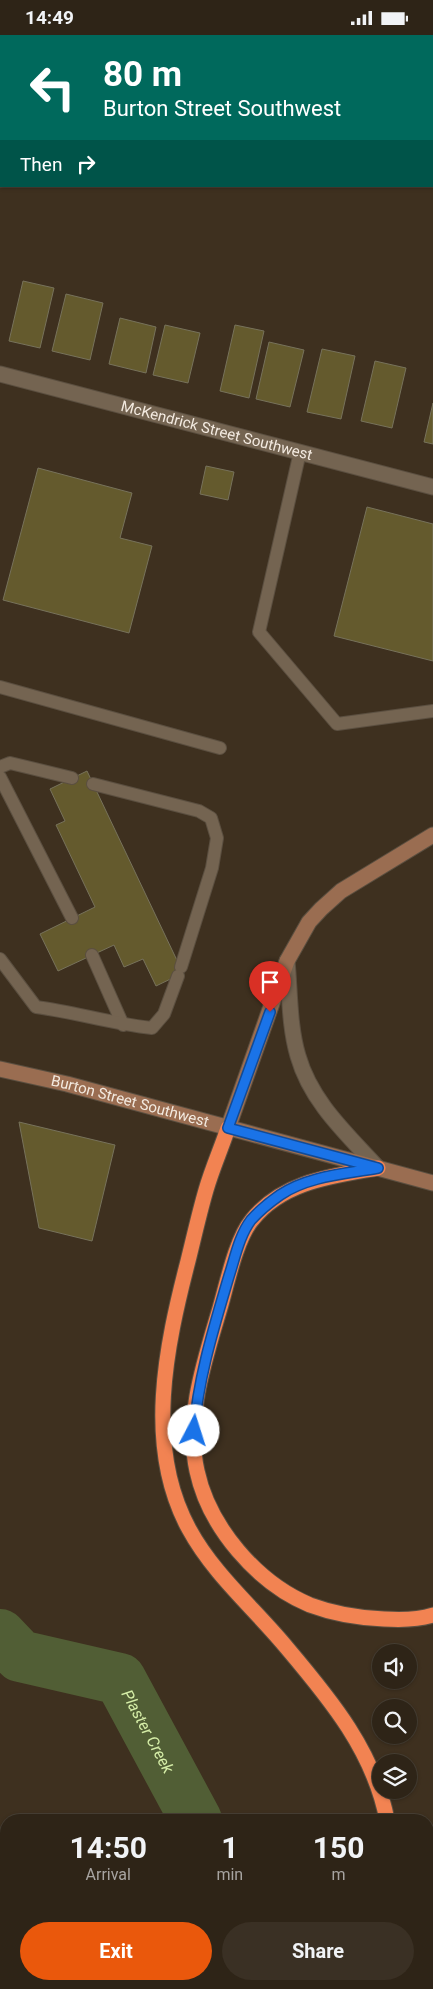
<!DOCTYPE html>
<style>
:root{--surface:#2e2417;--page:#3a3024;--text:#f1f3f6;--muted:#a7a4a1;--line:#494136;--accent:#ea580c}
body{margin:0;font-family:Roboto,sans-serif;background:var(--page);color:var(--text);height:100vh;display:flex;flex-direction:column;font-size:19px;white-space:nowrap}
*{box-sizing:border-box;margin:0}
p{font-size:16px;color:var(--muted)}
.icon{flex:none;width:28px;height:28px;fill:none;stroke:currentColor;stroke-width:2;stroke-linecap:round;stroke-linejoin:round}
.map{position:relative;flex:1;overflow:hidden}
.drawer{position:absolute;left:0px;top:1779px;width:434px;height:176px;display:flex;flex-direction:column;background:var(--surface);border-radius:20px 20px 0 0;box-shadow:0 1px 4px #0004,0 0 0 1px var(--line)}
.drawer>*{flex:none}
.guide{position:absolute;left:0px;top:0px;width:434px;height:152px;box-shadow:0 1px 4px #0004,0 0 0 1px var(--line);background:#00695c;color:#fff;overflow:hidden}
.fabs{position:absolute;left:372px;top:1609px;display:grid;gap:10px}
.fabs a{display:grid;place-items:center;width:45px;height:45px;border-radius:50%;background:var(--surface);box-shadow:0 1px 4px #0004,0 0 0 1px var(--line);font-size:25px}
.pin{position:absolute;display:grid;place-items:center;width:42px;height:42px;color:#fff;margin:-51px -21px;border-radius:50% 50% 50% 0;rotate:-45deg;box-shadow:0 0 5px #0007}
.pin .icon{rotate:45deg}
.me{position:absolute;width:55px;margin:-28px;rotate:5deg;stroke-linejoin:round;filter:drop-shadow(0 0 4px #0008)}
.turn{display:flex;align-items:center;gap:18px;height:105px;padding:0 20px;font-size:22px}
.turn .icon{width:65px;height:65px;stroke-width:2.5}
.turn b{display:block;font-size:35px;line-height:42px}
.then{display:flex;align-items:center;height:48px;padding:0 20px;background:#0003;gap:10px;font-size:19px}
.eta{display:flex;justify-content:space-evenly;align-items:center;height:85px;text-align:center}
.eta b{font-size:30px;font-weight:700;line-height:35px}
.primary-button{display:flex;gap:10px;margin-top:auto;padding:10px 20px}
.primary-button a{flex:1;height:58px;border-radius:30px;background:var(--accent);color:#fff;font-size:20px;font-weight:700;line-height:58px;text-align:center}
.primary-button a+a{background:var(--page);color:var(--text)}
.status{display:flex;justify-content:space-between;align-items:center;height:35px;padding:0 25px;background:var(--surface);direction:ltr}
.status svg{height:14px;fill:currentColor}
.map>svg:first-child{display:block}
</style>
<div class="status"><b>14:49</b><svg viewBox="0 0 49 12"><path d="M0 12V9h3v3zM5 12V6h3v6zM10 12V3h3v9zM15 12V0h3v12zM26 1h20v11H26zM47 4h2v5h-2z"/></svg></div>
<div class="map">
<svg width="433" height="1954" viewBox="0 0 433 1954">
<rect width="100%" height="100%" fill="#3e301f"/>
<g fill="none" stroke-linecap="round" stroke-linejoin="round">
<!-- river -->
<g stroke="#515e35" stroke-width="52">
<path id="s1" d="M0,1600L20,1621L120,1644L196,1785"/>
<path d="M233,1954L235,1949"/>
</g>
</g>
<!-- building -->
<g fill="#645a2d" stroke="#77725b">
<path d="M1,0H33L1,1V37Z"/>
<path d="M45,0H83L45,1Z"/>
<path d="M107,0H141L106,1Z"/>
<rect x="432" y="79" width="1" height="55"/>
<path d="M23,246L54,253L40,313L9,306Z"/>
<path d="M66,259L103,268L90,325L52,316Z"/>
<path d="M120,283L156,292L146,338L109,329Z"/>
<path d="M165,290L200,298L188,348L153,340Z"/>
<path d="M235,290L264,296L249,363L220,356Z"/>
<path d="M269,307L304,315L290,372L256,364Z"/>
<path d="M322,314L355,321L341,384L307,377Z"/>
<path d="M375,326L406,333L392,393L361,386Z"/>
<path d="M433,368V409L424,407Z"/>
<path d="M206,431L234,437L228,465L200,459Z"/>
<path d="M38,433L132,458L120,503L152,511L129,598L3,565Z"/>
<path d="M367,472L433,489V626L334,601Z"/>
<path d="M87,736L183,938L156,951L143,924L124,932L114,910L58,936L40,899L95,872L56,790L65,786L50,754Z"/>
<path d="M19,1087L115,1110L92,1206L39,1193Z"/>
</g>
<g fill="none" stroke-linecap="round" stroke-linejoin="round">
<defs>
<g id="lane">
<path d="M300,417L259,597L337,689L433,676"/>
<path d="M0,652L220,713"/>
<path d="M0,732L10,728L72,743"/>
<path d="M0,742L72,883"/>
<path d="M93,749L199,776L211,783L217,803L212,833L181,932"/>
<path d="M92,920L123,990"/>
<path d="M0,924L36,972C75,977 112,989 152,993L164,979L178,941"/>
<path d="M125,1949L127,1954"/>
</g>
<g id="street">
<path d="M384,0L388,1"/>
<path d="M432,13L433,14"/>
<path id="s2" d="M0,339L433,452"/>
<path d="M287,926C290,957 289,991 298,1021C311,1067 347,1099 378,1133"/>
</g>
<g id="secondary">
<path id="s3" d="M0,1034L67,1049L433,1148"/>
<path d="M228,1093L287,926L309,887L321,874L341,856L433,800"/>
</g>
<g id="highway">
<path d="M228,1093C221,1114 212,1134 206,1155C199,1179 194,1202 188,1226C166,1311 144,1412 189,1494C214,1540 255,1574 287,1613C331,1665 374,1717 387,1785"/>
<path d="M378,1133C333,1141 283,1146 252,1185C236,1204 227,1249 220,1273C205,1324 185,1382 197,1436C209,1492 257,1548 310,1570C334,1579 359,1583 384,1584C400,1585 418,1585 433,1580"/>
<path d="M388,1954L389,1949"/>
</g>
</defs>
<!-- lane casing -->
<use href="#lane" stroke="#5b4f40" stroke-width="14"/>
<!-- street casing -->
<use href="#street" stroke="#5b4f40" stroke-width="17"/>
<!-- secondary casing -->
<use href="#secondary" stroke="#5b4f40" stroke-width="17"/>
<!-- highway casing -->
<use href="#highway" stroke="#5b4f40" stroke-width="17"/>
<!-- lane -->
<use href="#lane" stroke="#746451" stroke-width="12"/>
<!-- street -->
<use href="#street" stroke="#746451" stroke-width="15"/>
<!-- secondary -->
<use href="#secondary" stroke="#9a6d51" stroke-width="15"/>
<!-- highway -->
<use href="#highway" stroke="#f28352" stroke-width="15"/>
</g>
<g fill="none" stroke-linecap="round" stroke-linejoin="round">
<defs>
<path id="route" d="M194,1396C198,1343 214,1292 229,1241C235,1223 239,1201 251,1185C259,1176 270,1167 280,1160C308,1141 345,1139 378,1133L228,1093L270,977"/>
</defs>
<!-- route casing -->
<use href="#route" stroke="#114b97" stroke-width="12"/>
<!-- route -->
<use href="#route" stroke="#1a73e8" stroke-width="9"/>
</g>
<g text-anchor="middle" stroke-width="5" stroke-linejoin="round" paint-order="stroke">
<!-- street labels -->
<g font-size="15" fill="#f3eae0" stroke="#3e301f">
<text dy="5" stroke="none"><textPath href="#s2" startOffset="224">McKendrick Street Southwest</textPath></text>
<text dy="5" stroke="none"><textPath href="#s3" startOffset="134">Burton Street Southwest</textPath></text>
</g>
<!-- water labels -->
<g font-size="16" font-style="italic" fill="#d5eda7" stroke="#3e301f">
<text dy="6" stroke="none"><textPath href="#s1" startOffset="191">Plaster Creek</textPath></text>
</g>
</g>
</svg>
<div class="fabs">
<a><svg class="icon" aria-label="sound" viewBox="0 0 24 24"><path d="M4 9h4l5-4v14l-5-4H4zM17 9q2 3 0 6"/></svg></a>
<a><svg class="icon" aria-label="search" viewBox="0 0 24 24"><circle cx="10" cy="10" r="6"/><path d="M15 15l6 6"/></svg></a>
<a><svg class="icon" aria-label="layers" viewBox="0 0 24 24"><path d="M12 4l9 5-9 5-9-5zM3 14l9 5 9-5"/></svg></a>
</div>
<div class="pin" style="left:270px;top:977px;background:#d93025"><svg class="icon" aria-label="arrive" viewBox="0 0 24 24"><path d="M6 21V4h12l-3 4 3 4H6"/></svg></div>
<svg class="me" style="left:194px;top:1396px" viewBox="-20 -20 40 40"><circle r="19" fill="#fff"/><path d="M0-13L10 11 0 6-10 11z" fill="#1a73e8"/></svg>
<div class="guide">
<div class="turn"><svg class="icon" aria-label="left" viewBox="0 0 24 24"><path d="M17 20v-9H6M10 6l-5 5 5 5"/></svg><div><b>80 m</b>Burton Street Southwest</div></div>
<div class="then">Then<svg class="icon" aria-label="right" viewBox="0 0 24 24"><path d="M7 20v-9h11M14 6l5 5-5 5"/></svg></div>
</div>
<section class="drawer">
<div class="eta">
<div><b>14:50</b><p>Arrival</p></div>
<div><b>1</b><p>min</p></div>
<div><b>150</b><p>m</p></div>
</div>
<div class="primary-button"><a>Exit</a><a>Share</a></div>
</section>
</div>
